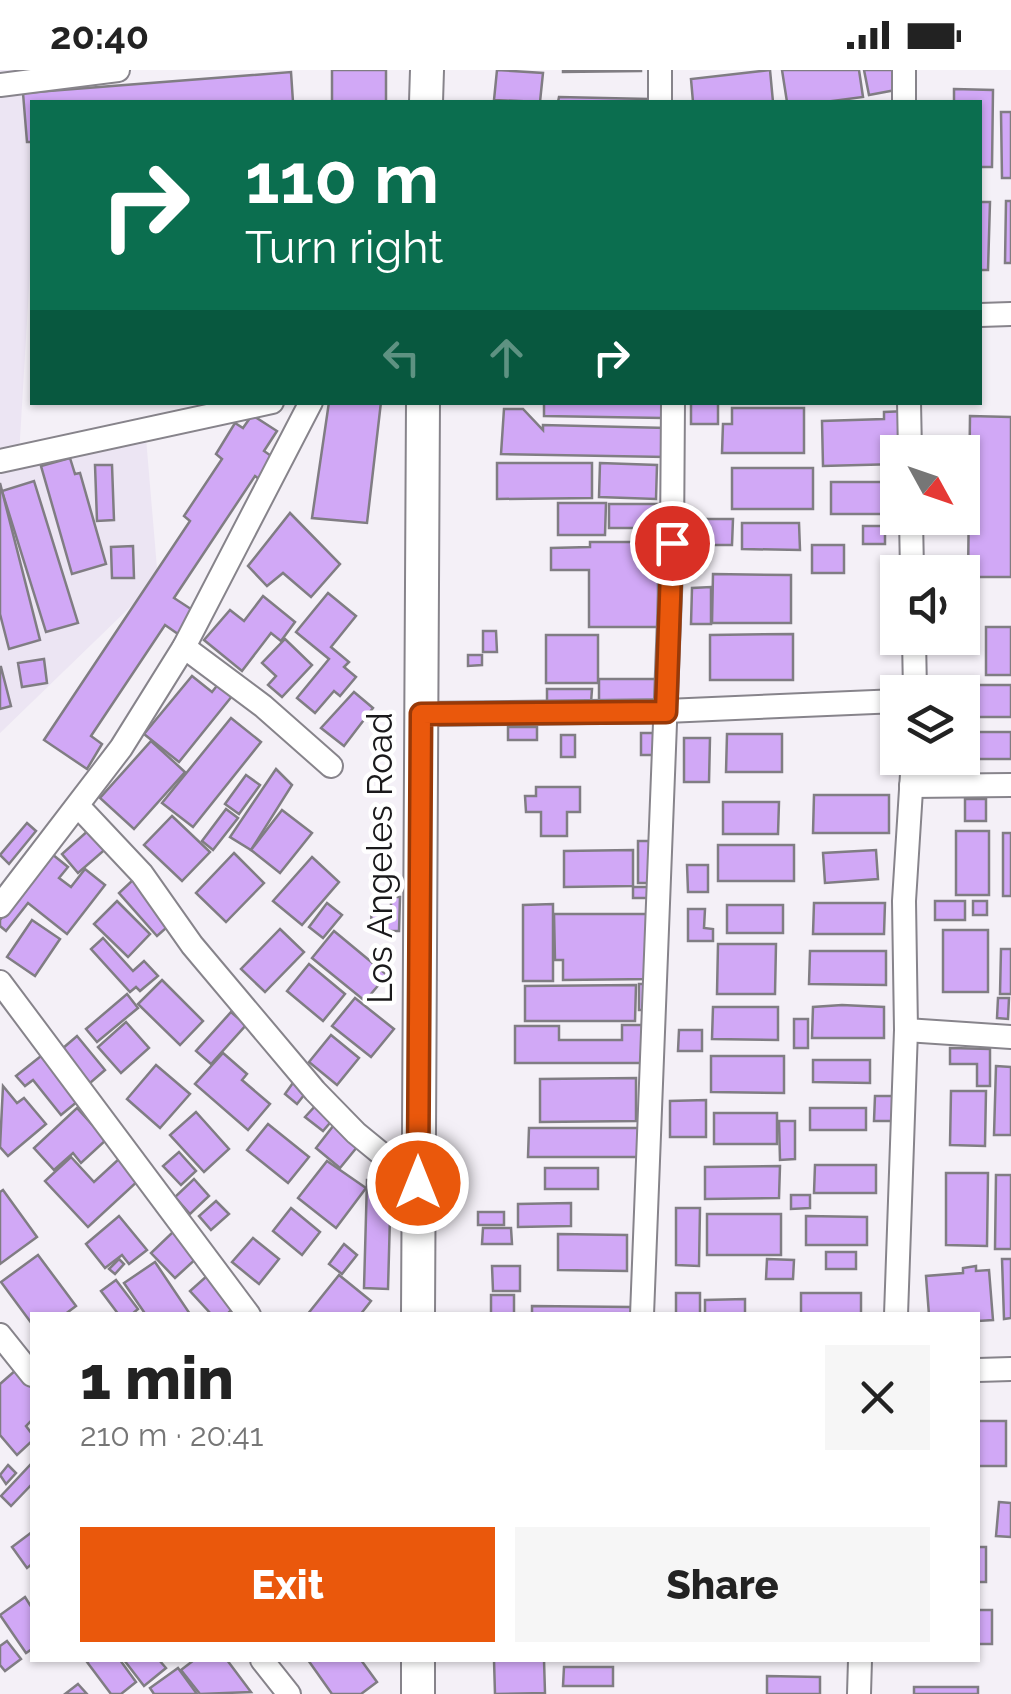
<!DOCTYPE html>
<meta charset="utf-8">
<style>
:root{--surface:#fff;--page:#f6f6f6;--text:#222;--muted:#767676;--accent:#ea580c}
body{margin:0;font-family:Raleway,sans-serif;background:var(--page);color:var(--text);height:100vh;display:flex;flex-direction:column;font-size:38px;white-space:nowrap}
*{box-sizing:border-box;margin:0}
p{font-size:32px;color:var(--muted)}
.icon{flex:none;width:55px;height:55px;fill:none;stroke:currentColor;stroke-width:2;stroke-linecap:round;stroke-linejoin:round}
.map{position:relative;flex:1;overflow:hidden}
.drawer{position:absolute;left:30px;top:1242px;width:950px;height:350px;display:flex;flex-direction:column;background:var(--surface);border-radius:0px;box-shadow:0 2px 8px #0004}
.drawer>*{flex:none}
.top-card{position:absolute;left:30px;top:30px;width:952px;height:305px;border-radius:0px;box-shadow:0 2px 8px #0004;background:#0b6e4f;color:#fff;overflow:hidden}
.needle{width:65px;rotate:130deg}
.controls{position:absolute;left:880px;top:365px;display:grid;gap:20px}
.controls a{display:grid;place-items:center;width:100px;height:100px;border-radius:0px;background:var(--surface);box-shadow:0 2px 8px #0004;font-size:50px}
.pin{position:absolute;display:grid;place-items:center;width:85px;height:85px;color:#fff;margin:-42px;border:5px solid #fff;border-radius:50%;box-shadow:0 2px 10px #0007}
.me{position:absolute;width:110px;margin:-55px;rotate:0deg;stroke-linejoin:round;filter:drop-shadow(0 0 8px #0008)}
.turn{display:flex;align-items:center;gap:35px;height:210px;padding:0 50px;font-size:45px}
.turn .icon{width:130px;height:130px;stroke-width:2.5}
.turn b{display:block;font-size:70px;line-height:85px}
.lanes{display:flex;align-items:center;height:95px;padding:0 50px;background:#0003;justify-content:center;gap:50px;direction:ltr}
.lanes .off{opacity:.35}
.round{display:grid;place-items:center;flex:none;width:105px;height:105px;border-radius:0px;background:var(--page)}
.headline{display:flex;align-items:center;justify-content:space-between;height:170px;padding:0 50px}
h1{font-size:60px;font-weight:800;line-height:75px}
.button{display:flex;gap:20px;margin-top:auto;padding:20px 50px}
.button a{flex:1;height:115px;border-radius:0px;background:var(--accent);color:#fff;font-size:40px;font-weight:800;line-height:115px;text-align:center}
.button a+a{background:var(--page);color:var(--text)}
.status{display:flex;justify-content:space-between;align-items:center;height:70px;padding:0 50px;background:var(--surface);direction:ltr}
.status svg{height:28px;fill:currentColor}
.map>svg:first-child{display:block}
</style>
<div class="status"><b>20:40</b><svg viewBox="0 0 49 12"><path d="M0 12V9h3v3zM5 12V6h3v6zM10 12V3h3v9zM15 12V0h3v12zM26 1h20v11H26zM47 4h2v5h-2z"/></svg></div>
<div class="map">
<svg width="1011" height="1624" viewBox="0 0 1011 1624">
<rect width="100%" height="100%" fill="#f4f0f7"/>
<!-- built -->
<path fill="#ece5f3" d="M0,0H43L41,32H32V167L19,386L146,368L158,510L0,663Z"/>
<!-- building -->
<g fill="#d1a8f6" stroke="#807d83" stroke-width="2.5">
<rect x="332" y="0" width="54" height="32"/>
<path d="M497,0L543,3L540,32L494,30Z"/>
<path d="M563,0H641V1L563,2Z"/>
<path d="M770,0L773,32H693L691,9Z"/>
<path d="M782,0H859L863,27L825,32H787Z"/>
<path d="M864,0H897L901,19L869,25Z"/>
<path d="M291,2L293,32H32V72H27L23,23Z"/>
<path d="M954,19L993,20L992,97H980V32H954Z"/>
<path d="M559,27L648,29V32H558Z"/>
<path d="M1001,42H1011V108H1002Z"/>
<path d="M1006,131H1011V193H1005Z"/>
<path d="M980,132H990L988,200H980Z"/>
<path d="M329,332H381L367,453L312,448Z"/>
<path d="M544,332H663L662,348L544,346Z"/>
<rect x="691" y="332" width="27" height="22"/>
<path d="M732,338H804V383H722L723,354H732Z"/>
<path d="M504,339H523L543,360V355L667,358L666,387L501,384Z"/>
<path d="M907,341L908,382H898V394L823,396L822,351L884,349V342Z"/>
<path d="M252,345L277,361L264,381L277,390L263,412L255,406L174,528L194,541L178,564L165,555L91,666L102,674L87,699L44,670L190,451L184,446L222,389L216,384L235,353L243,358Z"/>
<path d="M970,346L1011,347V507H968Z"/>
<path d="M70,388L75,404L80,403L106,494L72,504L41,396Z"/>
<path d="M497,393H592V428L497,429Z"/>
<path d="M600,393L657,395L656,429L599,427Z"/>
<path d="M95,395H112L114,450L97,451Z"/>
<rect x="732" y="398" width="81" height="41"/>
<path d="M34,411L78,553L46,562L2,421Z"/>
<rect x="831" y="412" width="59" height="32"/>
<path d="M0,413L40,570L9,579L0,544Z"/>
<path d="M558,433H606L605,465H558Z"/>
<rect x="609" y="434" width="54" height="24"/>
<path d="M290,443L340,494L311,527L283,503L267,516L248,496Z"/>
<path d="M696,449H733L732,475H696Z"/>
<path d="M742,453H799L800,480L742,479Z"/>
<rect x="863" y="456" width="22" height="18"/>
<path d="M590,472H658V557H589V500H551V478L590,477Z"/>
<rect x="812" y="475" width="32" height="28"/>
<path d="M133,476L134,508H112L111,477Z"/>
<path d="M713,504L791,505V553H712Z"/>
<path d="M711,517V554H691L692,518Z"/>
<path d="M328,523L356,546L331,577L349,592L344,597L356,607L340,626L334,621L315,643L297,628L329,589L296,562Z"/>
<path d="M263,526L295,552L281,571L271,563L242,601L204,570L230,540L244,551Z"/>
<rect x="986" y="557" width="25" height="48"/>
<path d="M483,561H496L497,582H483Z"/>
<path d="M793,564V610H710V565Z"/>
<rect x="546" y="565" width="52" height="48"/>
<path d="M285,569L312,595L282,627L268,615L276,606L262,593Z"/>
<path d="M468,585H482V595L468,596Z"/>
<path d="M44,589L47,613L22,617L18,593Z"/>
<path d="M1,597L11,636L0,639V597Z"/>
<path d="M192,606L212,622L223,608L237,620L179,692L144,664Z"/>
<path d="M599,609H659L660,632H599Z"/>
<path d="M976,615H1011V647H975Z"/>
<path d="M547,619H592L591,633L547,634Z"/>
<path d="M354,622L373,638L344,676L321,658Z"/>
<path d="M231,648L261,672L193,757L162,733Z"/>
<rect x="508" y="657" width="29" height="13"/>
<path d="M962,662H1011V689H957L962,688Z"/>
<rect x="641" y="663" width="15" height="22"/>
<path d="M727,664H782V702H726Z"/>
<rect x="561" y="665" width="14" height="22"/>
<path d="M684,668H710L709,712H684Z"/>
<path d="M151,671L185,702L134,759L100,728Z"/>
<path d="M276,699L292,715L251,780L230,767Z"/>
<path d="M246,705L260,715L239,744L225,734Z"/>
<path d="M536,717H580V742H567V766H541V742H526L525,726H536Z"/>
<path d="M814,725H889V763H813Z"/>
<rect x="965" y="729" width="21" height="22"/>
<path d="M723,732H779L778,764H723Z"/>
<path d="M226,739L238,748L213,780L202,771Z"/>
<path d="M282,740L312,763L280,803L251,780Z"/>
<path d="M172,746L210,782L182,811L144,775Z"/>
<path d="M27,753L36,761L9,794L0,785Z"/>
<path d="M91,758L109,776L78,803L62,784Z"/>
<rect x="956" y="761" width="33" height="64"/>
<rect x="1003" y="763" width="8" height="63"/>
<path d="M638,771H657L656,813H638Z"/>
<rect x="718" y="775" width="76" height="36"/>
<path d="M633,780V816L564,817V781Z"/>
<path d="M876,780L878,809L825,813L823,783Z"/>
<path d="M234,783L264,813L226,852L196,823Z"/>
<path d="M52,784L68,797L59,808L71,817L85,799L105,815L67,864L28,833L6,861L0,856V850Z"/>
<path d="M312,787L339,812L302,855L273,831Z"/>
<path d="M687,795H708V822H688Z"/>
<path d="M135,808L174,851L157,866L119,823Z"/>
<rect x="633" y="817" width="16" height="11"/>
<path d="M391,827H400L399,861H372L371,840H391Z"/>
<path d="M117,831L150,864L128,887L94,854Z"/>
<rect x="935" y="831" width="30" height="19"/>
<rect x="973" y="831" width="14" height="14"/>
<path d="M327,833L342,845L323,868L309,857Z"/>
<path d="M814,833H885L884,864H813Z"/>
<path d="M553,834V911H523V835Z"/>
<rect x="727" y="835" width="56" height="28"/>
<path d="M688,839H705L704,858L713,859V871H688Z"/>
<path d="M554,844H652V909L563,910V890H555Z"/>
<path d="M32,850L60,869L35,906L7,887Z"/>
<path d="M280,859L304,882L265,922L241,899Z"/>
<rect x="943" y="860" width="45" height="62"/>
<path d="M334,861L387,905L365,931L312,888Z"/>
<path d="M103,868L133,901L144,891L158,906L140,921L136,917L130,922L91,879Z"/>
<path d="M718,874H776L775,924H717Z"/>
<path d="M1001,879H1011V924H1000Z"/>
<path d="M810,881H886V915L809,914Z"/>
<path d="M309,894L345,924L323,951L287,921Z"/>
<path d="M162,910L203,951L180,975L138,934Z"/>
<rect x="639" y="914" width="14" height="26"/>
<path d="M636,915L635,951H525V916Z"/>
<path d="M127,924L138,938L97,972L86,959Z"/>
<path d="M355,928L394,959L371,987L332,956Z"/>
<path d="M998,928H1009L1008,949L997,948Z"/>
<path d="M842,935L884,937V968H812L813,937Z"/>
<path d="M713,937H778V970L712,969Z"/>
<path d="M231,942L246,955L211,994L196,981Z"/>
<rect x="794" y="949" width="14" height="29"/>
<path d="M126,952L149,978L121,1003L98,977Z"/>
<path d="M622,955H642V993H515V956H559V970H622Z"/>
<path d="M679,960H702V981H678Z"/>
<path d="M331,965L359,988L337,1015L309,992Z"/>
<path d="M77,966L105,1000L90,1013L62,979Z"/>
<path d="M950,978L990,979V1016H977V994H950Z"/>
<path d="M223,983L247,1004L242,1010L270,1034L248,1060L195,1014Z"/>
<path d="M41,986L78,1031L61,1045L33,1010L25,1016L16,1006Z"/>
<path d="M711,986H784V1023L711,1022Z"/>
<path d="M813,990H870V1013L813,1012Z"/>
<path d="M156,995L190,1024L160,1058L127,1029Z"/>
<path d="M996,996L1011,997V1065H994Z"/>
<path d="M636,1008V1051L540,1052V1009Z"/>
<path d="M295,1010L308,1020L297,1034L285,1024Z"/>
<path d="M3,1016L17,1033L24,1028L46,1054L8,1086L0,1077Z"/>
<path d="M951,1021H986L985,1076L950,1075Z"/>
<path d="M875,1026H899L898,1051H874Z"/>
<path d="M706,1030V1067H670V1031Z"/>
<path d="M318,1033L335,1047L323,1061L305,1047Z"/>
<path d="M77,1038L106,1070L81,1093L73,1083L54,1100L34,1078Z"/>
<rect x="810" y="1038" width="56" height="22"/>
<path d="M196,1042L229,1079L204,1102L170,1065Z"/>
<rect x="714" y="1043" width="63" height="31"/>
<path d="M337,1051L362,1071L340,1098L316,1078Z"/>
<path d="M779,1051H795V1089L780,1090Z"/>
<path d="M268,1054L309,1087L288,1113L247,1080Z"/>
<path d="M529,1058H638V1087H528Z"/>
<path d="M179,1082L196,1101L181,1115L163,1096Z"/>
<path d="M71,1087L94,1112L120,1088L140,1109L88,1157L45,1111Z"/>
<path d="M327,1091L366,1118L336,1158L298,1128Z"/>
<path d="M815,1095H876V1123H814Z"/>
<path d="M780,1096L779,1128L705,1129V1097Z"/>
<rect x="545" y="1098" width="53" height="21"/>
<path d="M946,1103H988L987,1176L946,1175Z"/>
<path d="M996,1105H1011V1179H995Z"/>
<path d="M194,1109L209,1126L190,1144L175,1127Z"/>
<path d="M367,1110L391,1111L388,1219L364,1218Z"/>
<path d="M3,1120L37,1167L0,1194V1122Z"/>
<path d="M791,1125H810V1138L791,1139Z"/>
<path d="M216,1131L229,1144L211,1160L199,1146Z"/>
<path d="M571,1133V1156L518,1157V1134Z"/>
<path d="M291,1138L320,1162L302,1185L273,1161Z"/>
<path d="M676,1138H700L699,1196L676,1195Z"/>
<rect x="478" y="1142" width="26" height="13"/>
<rect x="707" y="1144" width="74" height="41"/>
<path d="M119,1146L147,1180L129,1194L122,1185L105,1198L86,1174Z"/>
<path d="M806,1146L867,1147V1175H806Z"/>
<path d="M483,1158H511L512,1174H482Z"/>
<path d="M175,1160L199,1186L175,1208L151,1183Z"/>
<path d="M558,1164L627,1165V1201L558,1200Z"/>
<path d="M253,1168L279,1189L259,1214L232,1192Z"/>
<path d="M344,1174L357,1185L342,1204L329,1194Z"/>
<rect x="826" y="1182" width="30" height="17"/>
<path d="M38,1185L76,1236L64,1245H32V1254L1,1212Z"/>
<path d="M119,1189L124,1194L115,1204L109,1199Z"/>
<path d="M767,1189L794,1190L793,1209H766Z"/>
<path d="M1002,1189H1011V1248L1004,1249Z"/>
<path d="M155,1192L190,1244L189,1245H146L124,1213Z"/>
<path d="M492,1196H520V1221H493Z"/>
<path d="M976,1196V1201L989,1200L993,1250L978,1251V1245H929L926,1206L963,1203V1198Z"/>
<path d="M208,1205L236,1236L226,1245H212L190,1221Z"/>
<path d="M339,1205L371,1231L360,1245H307Z"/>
<path d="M116,1210L138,1239L131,1245H119L101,1221Z"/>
<rect x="676" y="1223" width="24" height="22"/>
<rect x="801" y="1223" width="60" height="22"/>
<rect x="491" y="1225" width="23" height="20"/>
<path d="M745,1229V1245H705V1230Z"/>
<path d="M532,1236L631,1237V1245H532Z"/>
<path d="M17,1299L32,1317V1350L26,1356L32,1364V1371L17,1385L0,1365V1314Z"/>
<rect x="978" y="1351" width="28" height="45"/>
<path d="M32,1393V1414L11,1436L1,1426Z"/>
<path d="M8,1395L16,1403L6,1414L0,1405Z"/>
<path d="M999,1432L1011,1433V1467L996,1466Z"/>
<path d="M32,1462V1494L27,1498L12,1477Z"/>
<rect x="978" y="1477" width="8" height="35"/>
<path d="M25,1527L32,1538V1579L26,1583L0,1545Z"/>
<rect x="978" y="1540" width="14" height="34"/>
<path d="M7,1571L21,1589L5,1601L0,1595V1576Z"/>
<path d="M91,1590H120L136,1612L121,1624H111L87,1592Z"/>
<path d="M124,1590H159L166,1598L144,1616Z"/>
<path d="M194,1590H227L251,1622L200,1624L181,1600Z"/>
<path d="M308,1590H361L377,1612L361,1624H332Z"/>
<path d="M494,1590H544L545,1623L495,1624Z"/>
<path d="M564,1597H613V1616H563Z"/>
<path d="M178,1598L197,1624H154L150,1618Z"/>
<path d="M767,1606L820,1607V1624H767Z"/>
<path d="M78,1614L87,1624H65Z"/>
<rect x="914" y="1617" width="64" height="7"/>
</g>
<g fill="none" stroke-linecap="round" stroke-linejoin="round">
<defs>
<g id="minor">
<path d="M904,0V32"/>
<path d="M0,15L118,0"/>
<path d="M660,32V0"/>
<path d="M980,245L1011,244"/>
<path d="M909,332L910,382"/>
<path d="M0,391L272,332"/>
<path d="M911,448L912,502"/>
<path d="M914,568L915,622"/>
<path d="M184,577L263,636L331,696"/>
<path d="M421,644L666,641L898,631"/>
<path d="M911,716L1011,715"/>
<path d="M78,736L142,804L192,875L315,1021L356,1063L417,1113"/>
<path d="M0,836L121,678L184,577L311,332"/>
<path d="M0,912L249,1245"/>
<path d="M906,960L1011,967"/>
<path d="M642,1245L672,473L673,332"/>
<path d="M896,1245L906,960L904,831L913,688"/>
<path d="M0,1265L32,1305"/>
<path d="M978,1300L1011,1299"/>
<path d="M262,1590L289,1624"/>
<path d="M859,1624L860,1590"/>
</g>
<g id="secondary">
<path d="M426,32L427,0"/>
<path d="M418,1245L423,332"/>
<path d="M418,1624V1590"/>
</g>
</defs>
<!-- minor casing -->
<use href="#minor" stroke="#87848b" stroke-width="26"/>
<!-- secondary casing -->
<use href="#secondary" stroke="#87848b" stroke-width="36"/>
<!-- minor -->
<use href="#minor" stroke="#fff" stroke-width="22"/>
<!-- secondary -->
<use href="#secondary" stroke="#fff" stroke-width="32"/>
</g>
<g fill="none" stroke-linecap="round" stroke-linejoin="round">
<defs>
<path id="route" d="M418,1113L421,644L666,642L672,473"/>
</defs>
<!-- route casing -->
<use href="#route" stroke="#983908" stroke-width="25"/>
<!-- route -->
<use href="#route" stroke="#ea580c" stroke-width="18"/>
</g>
<g text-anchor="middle" stroke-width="9" stroke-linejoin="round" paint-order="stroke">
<!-- street labels -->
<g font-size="35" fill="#1a191b" stroke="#fff">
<text transform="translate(380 788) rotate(-90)" y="12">Los Angeles Road</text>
</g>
</g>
</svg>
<div class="controls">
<a><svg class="needle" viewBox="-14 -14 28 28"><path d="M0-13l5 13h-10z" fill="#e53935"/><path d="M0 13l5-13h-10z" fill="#767676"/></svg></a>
<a><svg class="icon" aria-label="sound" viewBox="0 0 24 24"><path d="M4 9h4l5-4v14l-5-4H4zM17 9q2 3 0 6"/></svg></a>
<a><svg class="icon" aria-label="layers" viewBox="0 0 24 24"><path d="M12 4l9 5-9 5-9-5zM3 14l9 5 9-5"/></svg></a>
</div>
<div class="pin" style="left:672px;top:473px;background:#d93025"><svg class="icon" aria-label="arrive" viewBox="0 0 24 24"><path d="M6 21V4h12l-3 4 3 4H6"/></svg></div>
<svg class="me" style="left:418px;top:1113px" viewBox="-20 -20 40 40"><circle r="17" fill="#ea580c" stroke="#fff" stroke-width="3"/><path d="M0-11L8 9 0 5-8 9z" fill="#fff"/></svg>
<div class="top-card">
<div class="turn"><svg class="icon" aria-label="right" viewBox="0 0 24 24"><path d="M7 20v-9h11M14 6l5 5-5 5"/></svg><div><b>110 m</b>Turn right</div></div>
<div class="lanes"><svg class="icon off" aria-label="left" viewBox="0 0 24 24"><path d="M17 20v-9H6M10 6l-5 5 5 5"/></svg><svg class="icon off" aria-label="ahead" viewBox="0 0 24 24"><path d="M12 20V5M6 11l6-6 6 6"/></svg><svg class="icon" aria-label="right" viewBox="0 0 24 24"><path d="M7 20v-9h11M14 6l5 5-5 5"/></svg></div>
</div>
<section class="drawer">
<div class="headline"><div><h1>1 min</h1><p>210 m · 20:41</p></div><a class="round"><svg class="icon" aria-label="close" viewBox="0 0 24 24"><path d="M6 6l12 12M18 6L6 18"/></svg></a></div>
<div class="button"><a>Exit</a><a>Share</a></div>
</section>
</div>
